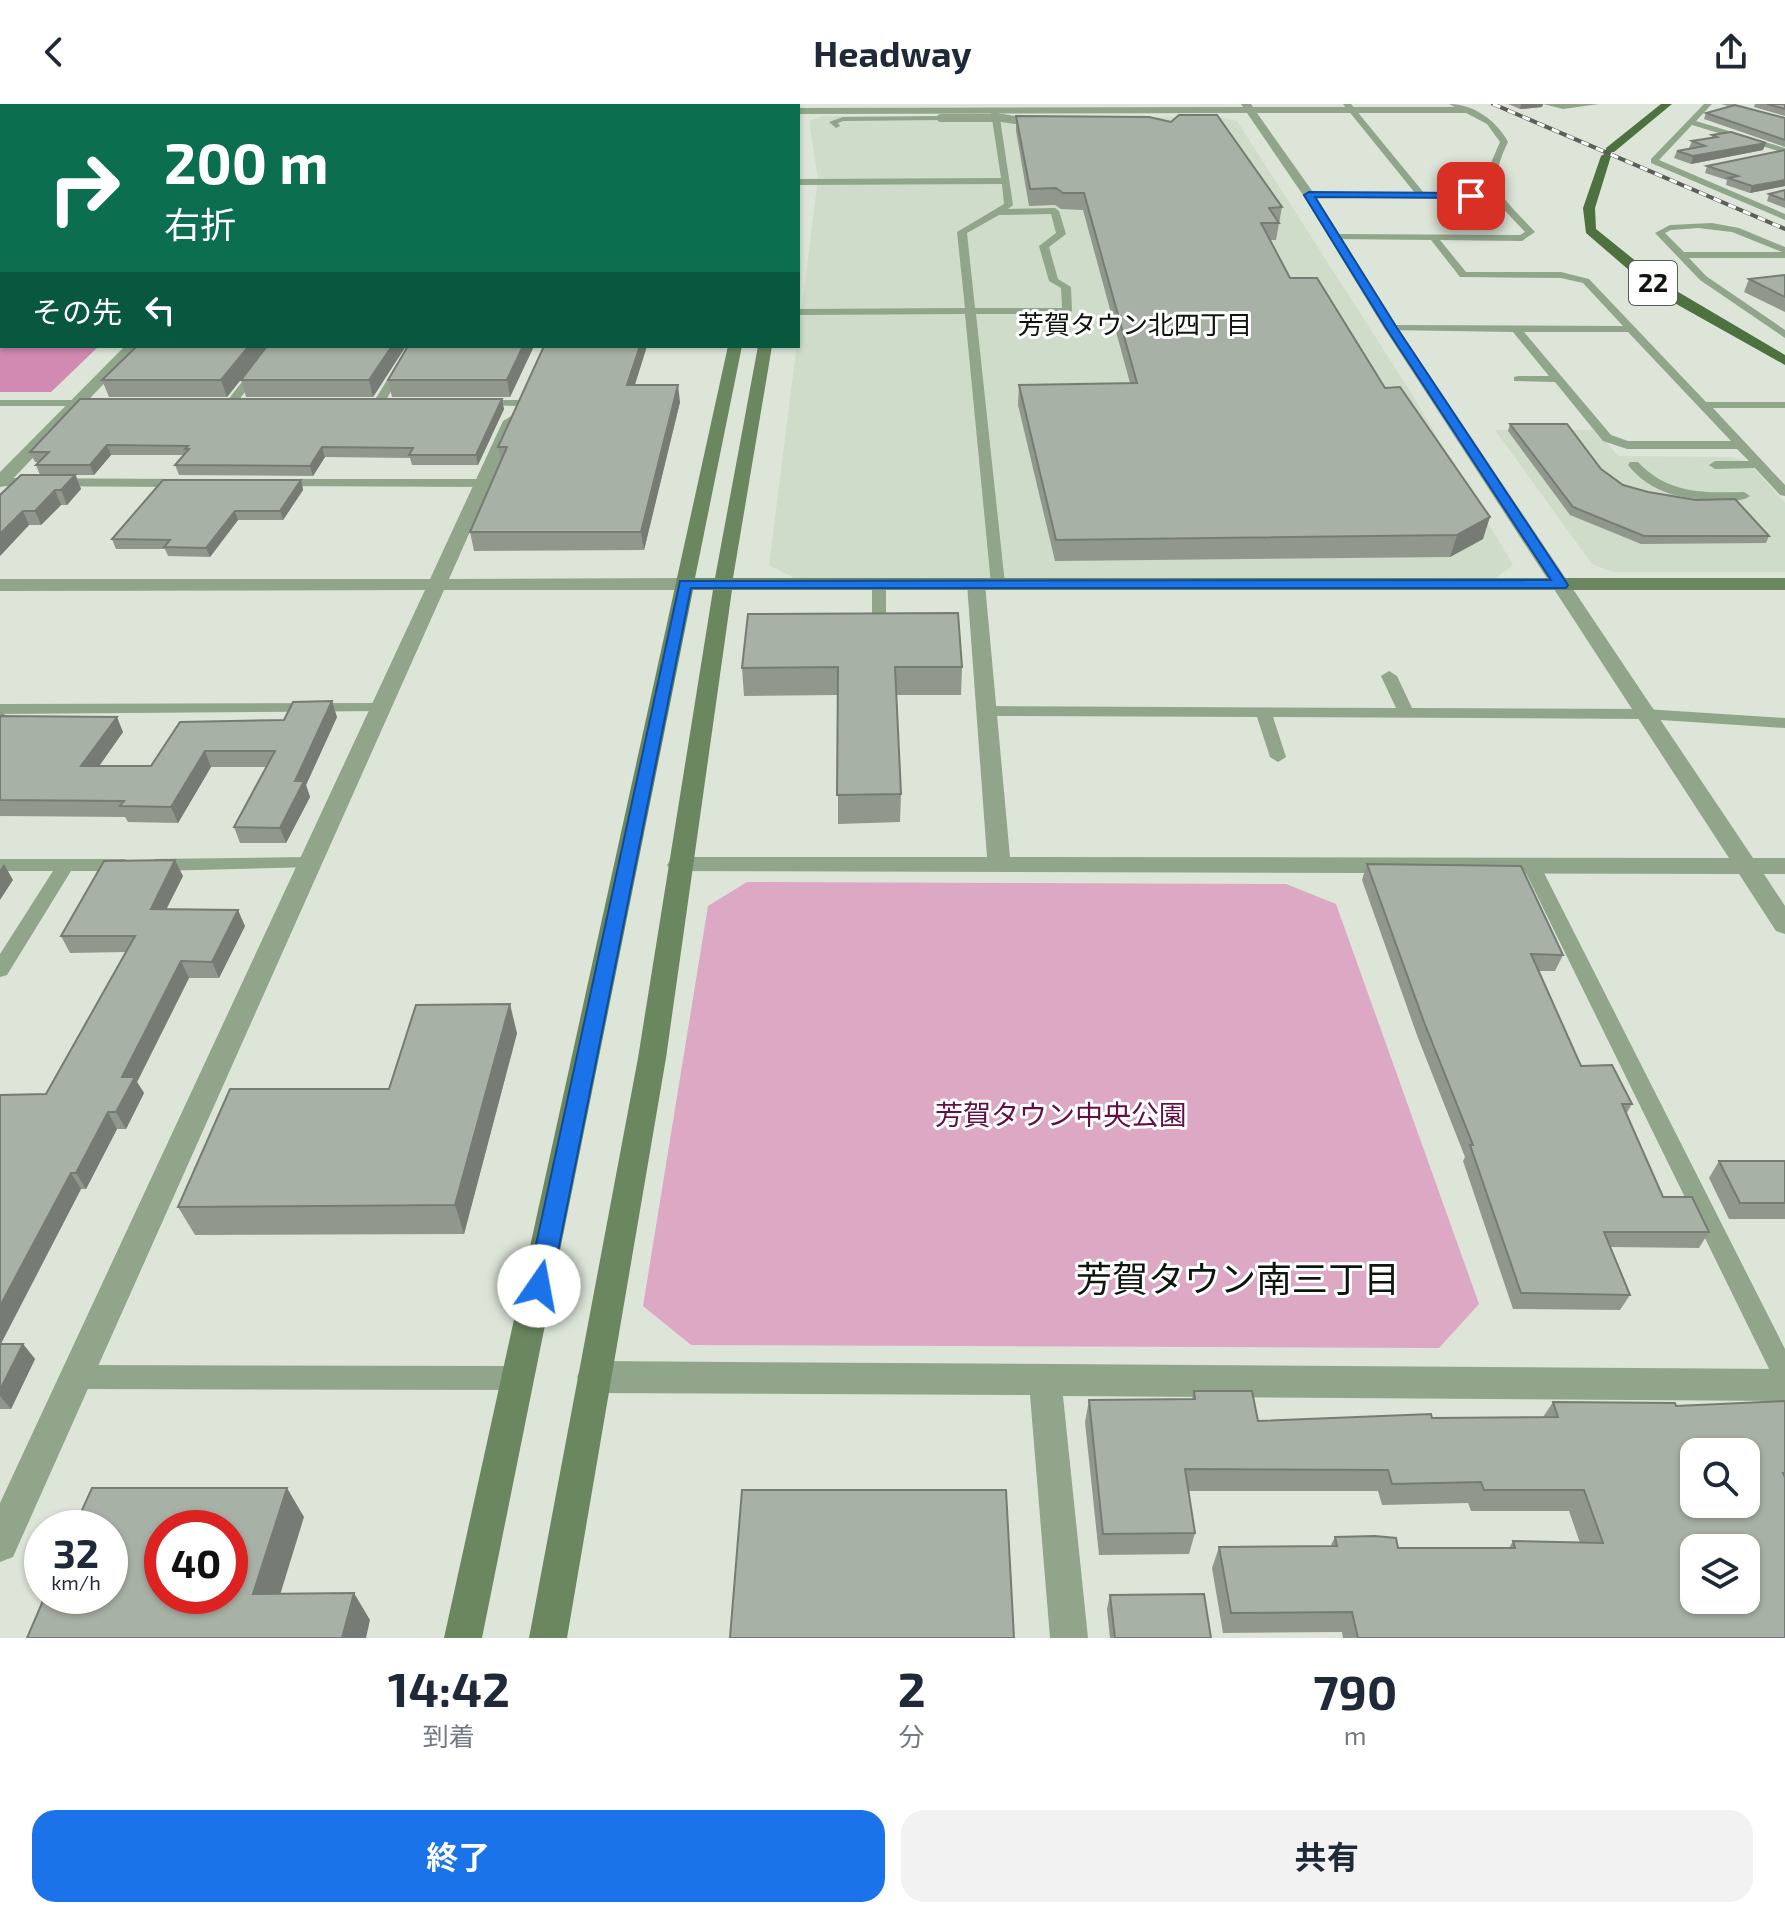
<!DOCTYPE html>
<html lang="ja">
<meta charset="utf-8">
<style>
:root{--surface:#fff;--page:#f2f2f3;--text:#1f2937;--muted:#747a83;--accent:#1a73e8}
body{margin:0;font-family:"Exo 2","Noto Sans JP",sans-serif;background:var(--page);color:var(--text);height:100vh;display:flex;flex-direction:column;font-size:30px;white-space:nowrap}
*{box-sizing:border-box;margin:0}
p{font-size:26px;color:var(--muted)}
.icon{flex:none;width:44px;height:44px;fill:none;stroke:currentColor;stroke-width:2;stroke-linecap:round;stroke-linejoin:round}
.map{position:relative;height:1534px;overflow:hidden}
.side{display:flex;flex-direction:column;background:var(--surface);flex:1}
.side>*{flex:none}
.guide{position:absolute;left:0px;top:0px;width:800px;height:244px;box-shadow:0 2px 6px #0004;background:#0b6e4f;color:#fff;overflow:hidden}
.tools{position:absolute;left:1680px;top:1334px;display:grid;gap:16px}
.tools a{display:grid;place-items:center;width:80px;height:80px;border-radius:16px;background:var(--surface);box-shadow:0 2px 6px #0004;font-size:40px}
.speed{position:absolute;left:24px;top:1406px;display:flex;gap:16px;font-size:40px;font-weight:700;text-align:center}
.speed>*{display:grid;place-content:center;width:104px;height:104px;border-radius:50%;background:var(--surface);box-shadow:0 2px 6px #0004;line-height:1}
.speed small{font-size:20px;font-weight:400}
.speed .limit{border:12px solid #d22;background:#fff;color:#111}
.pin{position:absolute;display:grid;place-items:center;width:68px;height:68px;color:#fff;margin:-34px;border-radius:16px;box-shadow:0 4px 12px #0006}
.me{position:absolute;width:88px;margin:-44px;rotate:12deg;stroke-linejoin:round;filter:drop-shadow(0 0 6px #0008)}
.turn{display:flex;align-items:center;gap:28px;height:168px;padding:0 32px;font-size:36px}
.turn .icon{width:104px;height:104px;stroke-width:2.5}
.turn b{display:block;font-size:56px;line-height:68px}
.then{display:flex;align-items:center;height:76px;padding:0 32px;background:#0003;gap:16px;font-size:30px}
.eta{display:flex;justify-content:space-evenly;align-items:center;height:136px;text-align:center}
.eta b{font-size:48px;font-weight:700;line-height:56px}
.cta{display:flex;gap:16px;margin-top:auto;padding:16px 32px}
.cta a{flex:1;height:92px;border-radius:24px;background:var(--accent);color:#fff;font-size:32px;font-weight:700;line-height:92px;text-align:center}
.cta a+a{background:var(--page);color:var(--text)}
header{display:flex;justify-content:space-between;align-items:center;height:104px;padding:0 32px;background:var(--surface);font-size:36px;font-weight:700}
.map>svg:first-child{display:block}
</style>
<header><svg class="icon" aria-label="back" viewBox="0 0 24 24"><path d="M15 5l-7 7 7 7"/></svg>Headway<svg class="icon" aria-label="share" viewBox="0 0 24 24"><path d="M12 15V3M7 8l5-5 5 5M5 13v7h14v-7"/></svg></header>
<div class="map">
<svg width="1785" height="1534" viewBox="0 0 1785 1534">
<rect width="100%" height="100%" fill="#dce5d8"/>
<!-- built -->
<g fill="#cedcc9">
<path d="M822,12L1220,13L1237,17L1410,287L1513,461L1494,475H1055L794,474L769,461L818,75L809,17Z"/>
<path d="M1495,326H1597L1618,352L1731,353L1748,358L1785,399V468H1613L1592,460Z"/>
</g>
<!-- green -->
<path fill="#dca8c4" d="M747,778L1286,780L1336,800L1479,1200L1439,1244L691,1241L643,1202L708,802Z"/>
<!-- water -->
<path fill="#d18ab1" d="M0,186L2,242H99L51,288H0Z"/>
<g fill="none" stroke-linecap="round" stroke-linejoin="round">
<!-- lane -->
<g fill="#91a58a" fill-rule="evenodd">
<path d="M652,0H660L661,2H653Z"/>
<path d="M1343,0H1351L1424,89H1491L1487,68L1500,38L1487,20L1449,0C1474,0 1497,17 1508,38C1484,87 1504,93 1535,128L1522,137L1440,136L1466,168H1561L1589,175L1706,298H1785V304H1713L1785,381V392L1780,391L1755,364L1715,365L1709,361L1715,357H1749L1737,345H1627L1603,337L1555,278L1514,277V273L1518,272H1549L1513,228L1387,226L1386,224L1391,221L1623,222L1583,179L1561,174L1460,173L1431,136L1333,135L1336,130L1520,131L1525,128L1494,95L1306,93L1309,88L1415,89ZM1524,228H1628L1731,337H1628L1611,331Z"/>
<path d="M1543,0H1599L1563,5Z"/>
<path d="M1704,0H1712L1696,17L1785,44V49L1692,21L1659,56L1785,110V116L1651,59V55Z"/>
<path d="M1721,0H1733L1785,15V19Z"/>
<path d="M995,6L999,8L1013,101L1008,105L1055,104L1059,107L1066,130L1049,143L1058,175L1071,183L1072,207L1067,210H976L1005,480L998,484L991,480L965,210L798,211V205L965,204L957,128L1004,100L1002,80L798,81V75L1001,74L991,8ZM1051,110L1056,129L1039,142L1049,177L1061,184L1062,204H975L967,129L999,111Z"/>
<path d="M941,12L944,16L843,17L838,19L840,22L836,24L829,18L843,13Z"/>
<path d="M1712,119L1739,124L1785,143V154H1689L1706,172L1785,226V234L1700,176L1655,129L1670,121ZM1698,124L1732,128L1782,148H1684L1665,129L1671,126Z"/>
<path d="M270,242H281L235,301H227V297Z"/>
<path d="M408,242H418L383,301H375L373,299Z"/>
<path d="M0,296H89L95,299L89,302H0Z"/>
<path d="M479,296H519L525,299L519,302L475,301L473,299Z"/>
<path d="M1630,358H1638C1668,390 1703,389 1744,388L1750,392C1742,398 1730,396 1720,396C1684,396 1651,390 1628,361Z"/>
<path d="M0,374L185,375L191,379L185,383L0,382Z"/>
<path d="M279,375H484L490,379L484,383L275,382L273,379Z"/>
<path d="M879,476L886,480V517L879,521L872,517V480Z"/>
<path d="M1389,567L1397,572L1412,604L1645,605L1785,614V624L1645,615L1273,613L1286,653L1278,658L1270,653L1257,613L988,612L980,607L988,602L1396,604L1381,572Z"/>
<path d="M378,599L384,601L386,604L384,607L0,610V600Z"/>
<path d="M309,753L318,759L315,763L155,767L146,761L155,755Z"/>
<path d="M0,755H125L134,761L125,767H71L7,871L0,873V850L53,767H0Z"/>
<path d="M1531,755L1540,761L1785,1245V1283L1776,1279L1522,761Z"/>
<path d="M79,1261L520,1262L529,1266L533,1274L529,1282L520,1286L79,1285L70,1281L66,1273L70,1265Z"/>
</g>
<!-- street -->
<g fill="#91a58a" fill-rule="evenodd">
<rect x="339" y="0" width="10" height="2"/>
<path d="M1241,0H1251L1253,3H1467L1472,6L1467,9H1257L1315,91L1398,224L1753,754H1785V770H1764L1785,802V830L1776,827L1739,770L671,767L667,761L671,755L679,753H987L967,480L976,474L985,480L1010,753L1729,754L1384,224L1303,91L1247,9L798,10V4L1243,3Z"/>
<path d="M125,242H140L6,382L0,383V368Z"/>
<path d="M511,312L519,317L449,475L685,474L694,480L685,486H444L13,1453L0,1458V1399L425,486L0,487V475H430L503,317Z"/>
<path d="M594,1257L1785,1265V1297L1063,1292L1088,1534H1050L1030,1291L594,1289L582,1284L577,1273L582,1262Z"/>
</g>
<!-- secondary -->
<g fill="#6a875f" fill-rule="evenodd">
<path d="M754,0H764L765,2H755Z"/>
<path d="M776,0H786L787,2H777Z"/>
<path d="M728,242H742L695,474H715L758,242H772L733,474H1785V486H732L666,954L567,1534H529L638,954L713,486H693L482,1534H444Z"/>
</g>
<!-- primary -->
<g fill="#4e7140" fill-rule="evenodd">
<path d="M1661,0H1672L1614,48H1606V44Z"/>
<path d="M1606,49L1611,52L1595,104L1596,125L1663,179L1785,251V261L1678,201L1630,167L1586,129L1583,104L1601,52Z"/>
</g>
<defs>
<path id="rail" d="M1493,0L1785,125"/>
</defs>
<!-- rail casing -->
<use href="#rail" stroke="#5a6058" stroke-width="4"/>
<!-- rail -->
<use href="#rail" stroke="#fff" stroke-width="3" stroke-dasharray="8" stroke-linecap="butt"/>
<!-- lane-bridge -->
<path stroke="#91a58a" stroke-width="8" d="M941,14H1002L1040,20"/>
</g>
<!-- wall -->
<g fill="#90988e">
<path d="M1508,0H1543L1542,3L1520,5Z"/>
<path d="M1755,0H1785V12L1754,3Z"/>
<path d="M1706,9L1785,14V43L1704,15Z"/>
<path d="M1016,12L1282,103L1276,136H1270L1290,174L1385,284L1483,435L1450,453L1055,457L1018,301L1019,281L1130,279L1083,106L1061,105L1055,101L1029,102L1016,27Z"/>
<path d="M1712,31L1763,46L1691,60L1674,54L1677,47L1689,44L1692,37L1712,34Z"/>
<path d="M1785,46V82L1750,89L1726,81L1727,76L1705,69L1707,62Z"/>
<path d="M1785,86V104L1767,97L1769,90Z"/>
<path d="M1785,171V208L1744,188L1749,175Z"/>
<path d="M137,242H406L373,293H246L241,276L254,259L227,293H109L102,276Z"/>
<path d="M534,242L510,293H392L388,276Z"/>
<path d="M647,242L635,281L680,298L644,446L474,447L470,428L501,357L498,343Z"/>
<path d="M504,305L478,361H412L410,354L325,353L313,372L179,371L175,361L184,351H111L94,371H76L81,385L67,401H61L41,421H29L0,452L40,371L36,361L39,358H35L30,348Z"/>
<path d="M1510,320L1601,365L1623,381L1769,432L1766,439L1641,440L1570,411L1508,327Z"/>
<path d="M301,376L303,386L283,416H238L210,453L168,452L165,445H116L112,435Z"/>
<path d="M962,563L961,591H896L901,690L900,718L838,720V591L744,592L742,564Z"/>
<path d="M0,607L7,612L123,628L99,662H151L284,616L337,613L306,681L310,693L286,739H240L234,723L267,663H211L178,719L128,718L125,713L0,712Z"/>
<path d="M1367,760L1563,851L1555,867H1538L1581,962L1632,1000L1626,1010L1663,1093L1709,1128L1699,1144L1610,1143L1630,1191L1620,1206L1513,1205L1463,1057L1465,1053L1418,934L1362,776Z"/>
<path d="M183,772L166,805L245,822L219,874H189L137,978L144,989L126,1025H117L86,1085H81L1,1240H23L35,1255L11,1305H0V991L46,990L126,848L70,849L61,832Z"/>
<path d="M517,929L464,1130L195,1131L178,1103L389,985Z"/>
<path d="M1719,1057H1785V1115H1729L1709,1074Z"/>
<path d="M1194,1287L1258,1317L1432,1314L1543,1313L1553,1298L1676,1302L1785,1297V1534H1343L1342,1528L1223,1529L1212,1464L1219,1443H1330L1335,1433L1398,1444H1509L1513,1437L1580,1439L1569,1407H1471L1468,1399L1382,1401L1378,1387H1189L1195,1429L1189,1450L1099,1451L1085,1318L1089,1296L1192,1295Z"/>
<path d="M1110,1491L1211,1534H1110L1107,1505Z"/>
</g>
<!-- shaded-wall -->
<g fill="#767c74">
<path d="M1521,0H1543L1542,3L1520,5Z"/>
<path d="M1766,39L1763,46L1691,60L1693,52Z"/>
<path d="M1785,76V82L1750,89L1752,82Z"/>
<path d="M249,242H268L227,293L221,276Z"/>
<path d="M392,242H406L373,293L369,276Z"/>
<path d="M523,242H534L510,293L507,276Z"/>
<path d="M640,242H647L629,298L627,281Z"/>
<path d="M678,281L680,298L644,446L641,428Z"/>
<path d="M502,295L504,305L478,361L476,351Z"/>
<path d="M107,341L111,351L94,371L90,361Z"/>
<path d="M322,343L325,353L313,372L310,362Z"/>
<path d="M75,371L81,385L67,401L61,386Z"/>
<path d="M301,376L303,386L283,416L280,407Z"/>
<path d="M55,386L61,401L41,421L35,407Z"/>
<path d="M23,407L29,421L0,452V430Z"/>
<path d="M235,407L238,416L210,453L206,444Z"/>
<path d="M1490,413L1483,435L1450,453L1457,431Z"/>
<path d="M332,597L337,613L306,681L310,693L286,739L280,724L295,677Z"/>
<path d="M117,613L123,628L88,678L81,662Z"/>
<path d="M205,647L211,663L178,719L171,703Z"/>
<path d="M175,756L183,772L158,822L151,805Z"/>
<path d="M4,760L13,776L0,796V766Z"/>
<path d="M238,806L245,822L219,874L212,858Z"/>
<path d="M181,857L189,874L137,978L144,989L126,1025L116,1008L122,973Z"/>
<path d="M510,900L517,929L464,1130L455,1101Z"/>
<path d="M108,1008L117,1025L86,1085L76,1069Z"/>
<path d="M71,1069L81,1085L0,1241V1202Z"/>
<path d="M23,1240L35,1255L11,1305L0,1292V1286Z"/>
<path d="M287,1384L304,1413L272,1517L253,1490Z"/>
<path d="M354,1489L370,1516L366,1534H342Z"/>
</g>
<!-- building -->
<g fill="#a8b1a5" stroke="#767c74" stroke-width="2" fill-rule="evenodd">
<rect x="359" y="0" width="161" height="2"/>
<path d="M587,0H641L640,2H534Z"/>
<path d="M686,0H701V2H685Z"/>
<path d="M1767,0H1785V5Z"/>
<path d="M1735,1L1785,14V36L1706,9Z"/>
<path d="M1179,11H1217L1282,103L1269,104L1279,119H1261L1290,174H1317L1385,284L1400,283L1490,413L1457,431L1056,436L1019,281L1137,279L1084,89H1063L1056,84L1030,85L1016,12L1149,13L1171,18Z"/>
<path d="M1731,28L1766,39L1693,52L1677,47L1705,42L1692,37L1717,33L1712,31Z"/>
<path d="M1785,46V76L1752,82L1728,74L1738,72L1707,62Z"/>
<path d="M1785,86V96L1769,90Z"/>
<path d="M1785,171V193L1749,175Z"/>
<path d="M137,242H249L221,276H102Z"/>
<path d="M267,242H392L369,276H241Z"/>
<path d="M408,242H523L507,276H388Z"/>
<path d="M544,242H640L627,281H678L641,428H470L507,343H498Z"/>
<path d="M80,295H502L476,351H409L413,344L322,343L310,362L175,361L189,345H185L188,342L107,341L90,361H36L49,348H30Z"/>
<path d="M1510,320H1567L1601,365L1623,381L1648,388L1696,396L1735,395L1769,432H1644L1573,403Z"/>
<path d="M21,371H75L61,386H55L35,407H23L0,430V391Z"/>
<path d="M163,376H301L280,407H235L206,444L164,443L170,436L112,435Z"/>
<path d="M958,509L962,563H895L901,690L837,691L838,563L742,564L748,510Z"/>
<path d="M332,597L295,677H304L280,724L234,723L275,647H205L171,703L120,702L124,697L0,696V612L117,613L81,662H151L180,618L284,616L293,598Z"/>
<path d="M175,756L151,805L238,806L212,858L181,857L122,973H135L116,1008H108L76,1069H71L0,1202V991L46,990L135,832H61L104,757Z"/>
<path d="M1367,760L1521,762L1563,851L1531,850L1581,962L1612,961L1632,1000H1622L1663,1093H1692L1709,1128H1604L1630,1191L1521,1189L1470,1041H1473L1424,918Z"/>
<path d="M510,900L455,1101L178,1103L230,985H389L416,901Z"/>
<path d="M1719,1057H1785V1099H1740Z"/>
<path d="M0,1240H23L0,1286Z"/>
<path d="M1194,1287H1252L1258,1317L1431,1310L1432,1314L1558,1313L1553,1298L1675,1299L1676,1302L1785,1297V1369H1783L1785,1373V1534H1358L1352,1508L1231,1509L1219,1443L1337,1442L1335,1433L1375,1432L1396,1434L1398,1444H1515L1513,1437L1603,1439L1584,1386H1484L1481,1378L1392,1380L1388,1366L1185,1365L1195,1429L1103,1430L1089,1296L1195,1295ZM1694,1348H1746V1400H1694ZM1694,1444H1746V1496H1694Z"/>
<path d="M92,1384H287L253,1490L354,1489L342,1534H27L45,1492H110V1424H74ZM162,1424H230V1492H162Z"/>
<path d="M742,1386H1006L1014,1534H730Z"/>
<path d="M1204,1490L1211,1534H1115L1110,1491Z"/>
</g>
<!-- route -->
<path fill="#1a73e8" stroke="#114b97" stroke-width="2" d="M1309,88L1471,89L1475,92L1471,94L1315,93L1397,224L1568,481L1566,484H691L551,1182L547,1190L539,1193L531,1190L527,1182L680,477L1551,476L1386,224L1304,91Z"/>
<g text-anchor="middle" stroke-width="6" stroke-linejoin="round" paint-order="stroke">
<!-- shield labels -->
<rect fill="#fff" stroke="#585a57" stroke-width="2" x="1629" y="157" width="48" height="44" rx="6"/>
<g font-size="26" font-weight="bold" fill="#10140f">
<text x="1653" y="188">22</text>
</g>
<!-- far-neighbourhood labels -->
<g font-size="26" fill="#10140f" stroke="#fff">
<text x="1135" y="230">芳賀タウン北四丁目</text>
</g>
<!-- park labels -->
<g font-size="28" fill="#630f47" stroke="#fff">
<text x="1061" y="1021">芳賀タウン中央公園</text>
</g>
<!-- near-neighbourhood labels -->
<g font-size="36" fill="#10140f" stroke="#fff">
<text x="1238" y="1188">芳賀タウン南三丁目</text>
</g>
</g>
</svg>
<div class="tools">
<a><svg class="icon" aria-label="search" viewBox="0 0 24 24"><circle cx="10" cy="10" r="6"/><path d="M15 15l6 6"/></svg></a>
<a><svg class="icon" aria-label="layers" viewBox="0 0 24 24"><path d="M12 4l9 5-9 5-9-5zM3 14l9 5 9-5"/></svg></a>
</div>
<div class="speed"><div>32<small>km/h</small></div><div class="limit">40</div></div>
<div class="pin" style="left:1471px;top:92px;background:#d93025"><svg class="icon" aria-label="arrive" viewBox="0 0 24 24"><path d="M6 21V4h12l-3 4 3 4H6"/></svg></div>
<svg class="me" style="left:539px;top:1182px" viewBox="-20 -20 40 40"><circle r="19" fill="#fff"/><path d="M0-13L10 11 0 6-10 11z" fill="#1a73e8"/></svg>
<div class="guide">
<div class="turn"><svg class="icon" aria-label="right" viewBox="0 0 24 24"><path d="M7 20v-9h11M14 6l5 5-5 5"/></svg><div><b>200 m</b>右折</div></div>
<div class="then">その先<svg class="icon" aria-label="left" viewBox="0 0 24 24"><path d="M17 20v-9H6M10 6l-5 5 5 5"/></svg></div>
</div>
</div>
<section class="side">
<div class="eta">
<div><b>14:42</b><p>到着</p></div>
<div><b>2</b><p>分</p></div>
<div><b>790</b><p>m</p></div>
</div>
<div class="cta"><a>終了</a><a>共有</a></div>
</section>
